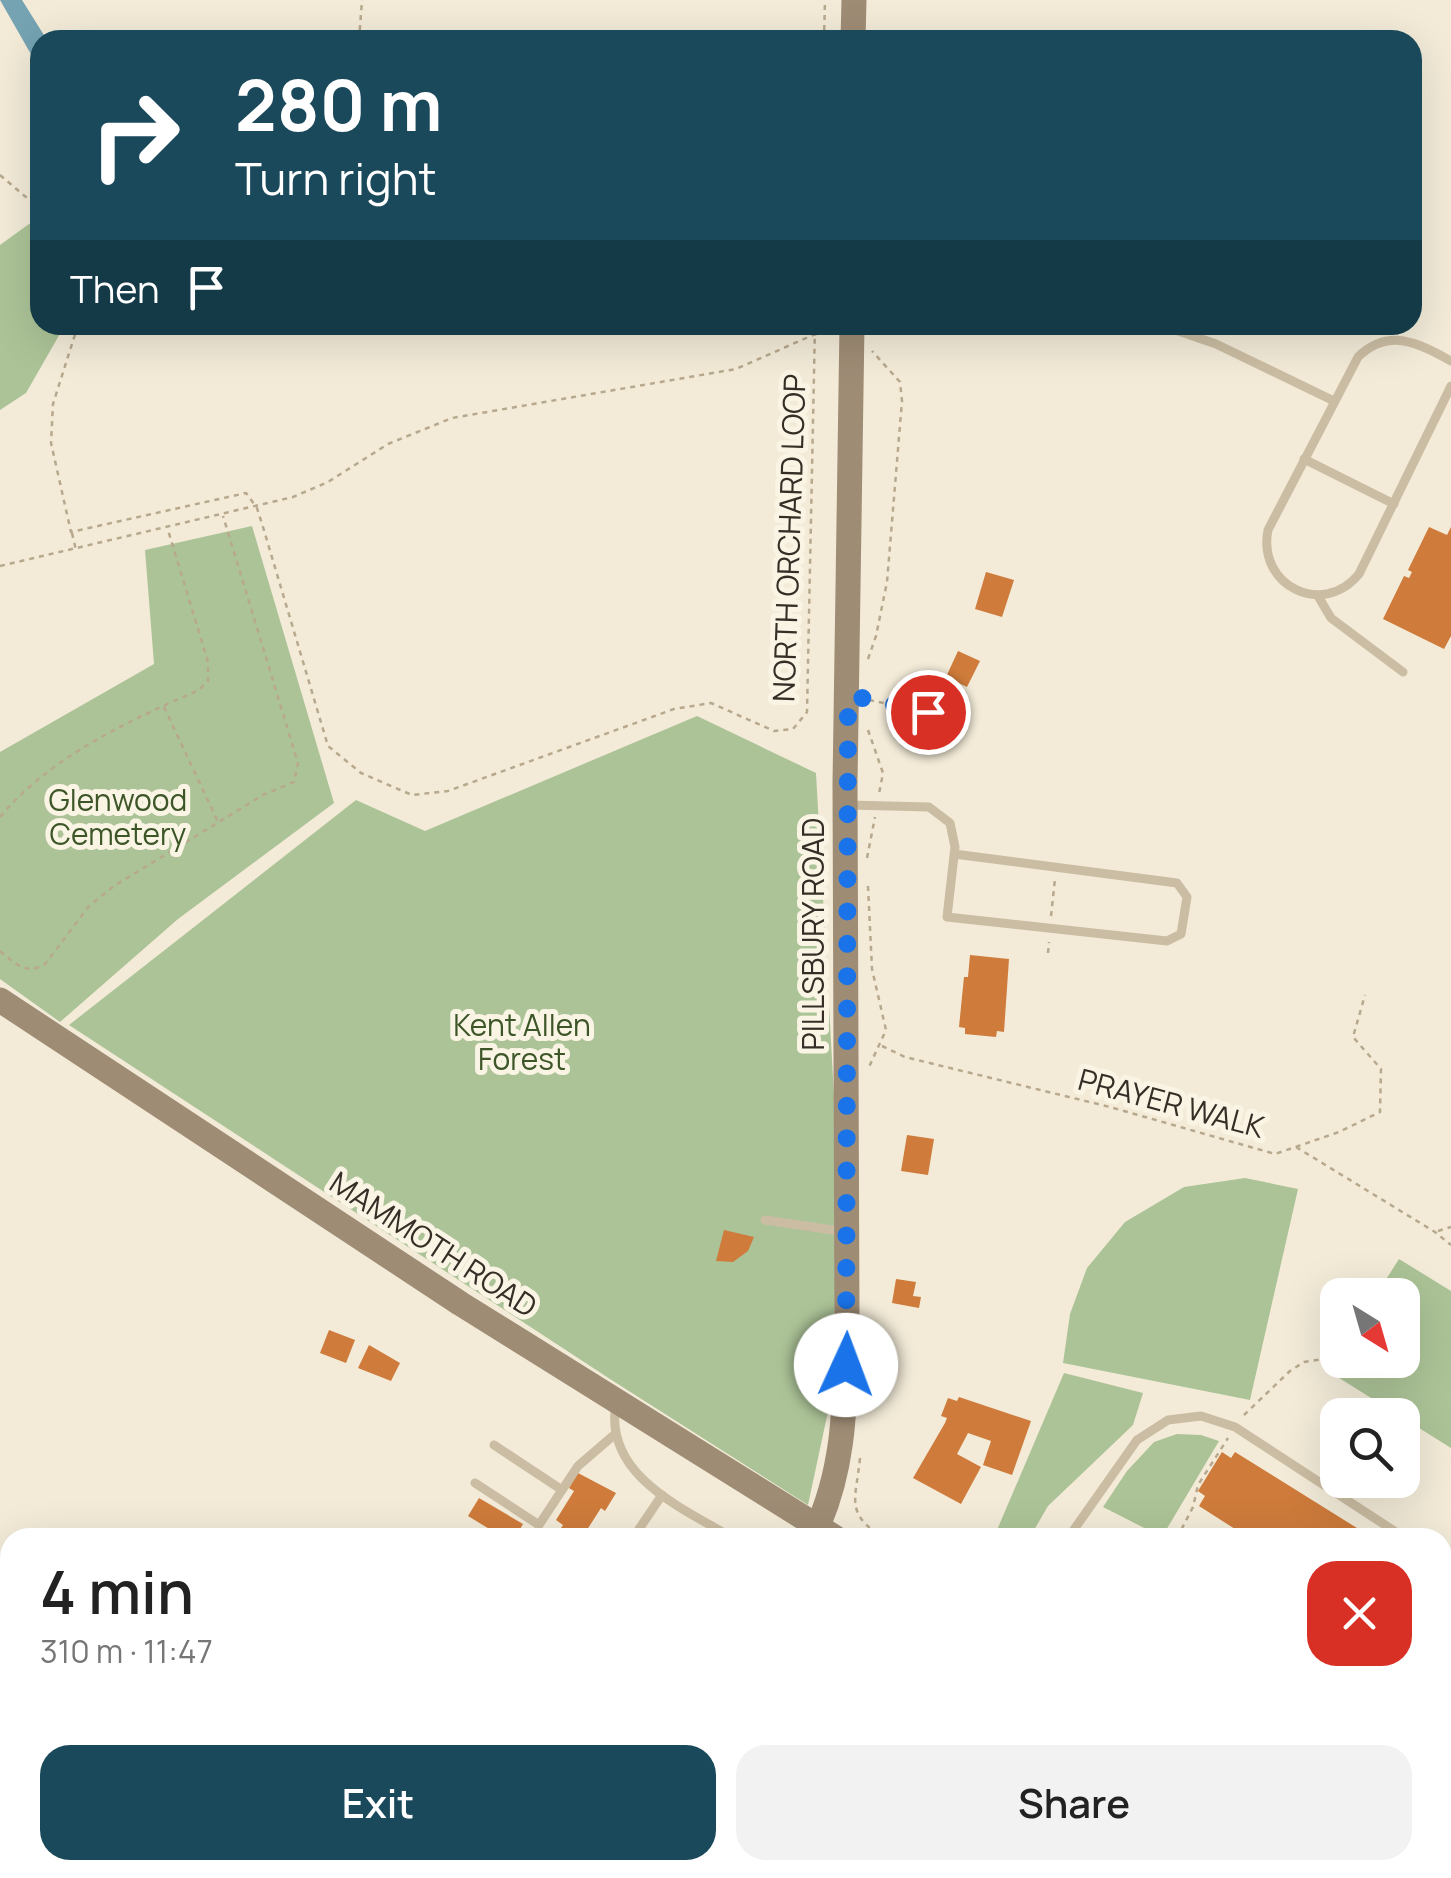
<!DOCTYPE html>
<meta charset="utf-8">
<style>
:root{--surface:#fff;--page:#f2f2f2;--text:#222;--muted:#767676;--accent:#19495a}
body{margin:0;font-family:Manrope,sans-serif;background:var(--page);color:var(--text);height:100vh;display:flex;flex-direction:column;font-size:38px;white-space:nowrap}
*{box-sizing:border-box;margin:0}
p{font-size:32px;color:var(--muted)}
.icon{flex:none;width:55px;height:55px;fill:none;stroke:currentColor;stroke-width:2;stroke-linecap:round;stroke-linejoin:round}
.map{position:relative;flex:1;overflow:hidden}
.panel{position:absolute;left:0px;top:1528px;width:1452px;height:352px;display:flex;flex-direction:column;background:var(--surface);border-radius:30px 30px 0 0;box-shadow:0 10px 40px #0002}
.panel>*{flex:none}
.top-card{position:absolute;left:30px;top:30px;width:1392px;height:305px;border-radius:30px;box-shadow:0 10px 40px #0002;background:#19495a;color:#fff;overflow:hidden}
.needle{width:65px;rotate:143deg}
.tools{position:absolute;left:1320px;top:1278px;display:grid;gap:20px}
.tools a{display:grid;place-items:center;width:100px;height:100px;border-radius:20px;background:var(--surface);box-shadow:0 10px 40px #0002;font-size:50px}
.pin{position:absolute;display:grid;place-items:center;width:85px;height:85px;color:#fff;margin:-42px;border:5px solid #fff;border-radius:50%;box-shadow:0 2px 10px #0007}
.me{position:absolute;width:110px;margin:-55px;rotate:2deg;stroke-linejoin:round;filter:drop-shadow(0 0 8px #0008)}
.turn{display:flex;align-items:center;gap:35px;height:210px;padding:0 40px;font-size:45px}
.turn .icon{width:130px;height:130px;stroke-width:2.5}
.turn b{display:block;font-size:70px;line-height:85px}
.then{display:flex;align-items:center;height:95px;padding:0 40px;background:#0003;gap:20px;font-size:38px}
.round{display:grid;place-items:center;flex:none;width:105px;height:105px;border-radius:30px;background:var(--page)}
.summary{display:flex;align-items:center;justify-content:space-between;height:170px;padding:0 40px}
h1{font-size:60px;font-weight:600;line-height:75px}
.button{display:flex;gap:20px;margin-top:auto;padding:20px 40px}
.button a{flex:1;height:115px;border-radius:30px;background:var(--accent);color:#fff;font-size:40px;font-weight:600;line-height:115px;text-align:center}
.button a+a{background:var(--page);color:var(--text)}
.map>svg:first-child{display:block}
</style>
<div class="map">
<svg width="1451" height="1878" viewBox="0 0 1451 1878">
<rect width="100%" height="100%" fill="#f3ebd8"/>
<!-- green -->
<g fill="#acc397">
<path d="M29,224L40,227V325H65L26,393L0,410V245Z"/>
<path d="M252,526L334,803L178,919L60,1022L0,979V752L154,664L145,550Z"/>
<path d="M697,716L816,773L840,1203L830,1402L808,1505L610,1379L69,1025L356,800L425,831Z"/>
<path d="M1245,1178L1298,1189L1250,1400L1063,1363L1070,1314L1087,1268L1125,1222L1184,1187Z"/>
<path d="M1399,1259L1451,1291V1448L1328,1371L1337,1356L1338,1360H1402V1295H1376Z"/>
<path d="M1064,1373L1143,1393L1133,1425L1048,1506L1030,1537H994Z"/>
<path d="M1177,1434L1201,1435L1219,1441L1162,1537L1103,1507L1127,1471L1154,1442Z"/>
</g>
<!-- water -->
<path fill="#75a3b2" d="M0,0H22L47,40H40V70Z"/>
<!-- building -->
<g fill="#ce7b3b">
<path d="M1429,527L1447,535L1451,527V636L1444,649L1383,619L1404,576L1409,578L1412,572L1408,570Z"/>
<path d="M986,572L1014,580L1002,617L975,609Z"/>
<path d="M958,651L980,661L967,687L946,677Z"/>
<path d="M970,955L1009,959L1004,1032L997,1031L996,1037L965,1034V1028L959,1027L964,977H968Z"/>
<path d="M907,1135L934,1139L928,1175L901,1171Z"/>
<path d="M724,1230L754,1237L748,1251L733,1262L716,1261Z"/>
<path d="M896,1279L916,1282L913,1296L921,1297L919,1308L892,1303Z"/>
<path d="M329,1330L355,1340L346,1363L320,1353Z"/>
<path d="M369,1345L400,1363L391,1381L358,1368Z"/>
<path d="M959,1397L1031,1421L1012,1475L983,1465L991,1441L968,1433L957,1454L981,1467L961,1504L913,1478L945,1423L947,1418L941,1416L948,1398L957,1401Z"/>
<path d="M1222,1452L1231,1458L1235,1452L1373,1538H1230L1235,1529L1199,1506L1205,1496L1198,1491Z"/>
<path d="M578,1473L616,1493L605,1511L601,1508L585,1533L592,1538H563L557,1534L563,1525L556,1520L574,1491L569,1488Z"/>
<path d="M479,1498L523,1524L515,1538H504L468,1516Z"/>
<path d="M0,1816L10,1822V1836L0,1852Z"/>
</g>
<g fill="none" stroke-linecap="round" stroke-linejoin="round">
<!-- path -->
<g stroke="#b7a88e" stroke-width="2.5" stroke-dasharray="5 5" stroke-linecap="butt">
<path d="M359,40L362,0"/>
<path d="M824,40L825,0"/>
<path d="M0,175L40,209"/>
<path d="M78,325L53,404L51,443L71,532L246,493L257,508L263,527L328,746L361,773L412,795L448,791L674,709L711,703L774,731L793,729L807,712L815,325"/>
<path d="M72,533L76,550"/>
<path d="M0,566L293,497L328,482L388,444L452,418L736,369L813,335L831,331"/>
<path d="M868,659L876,636L887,582L902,401L900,382L872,351"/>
<path d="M869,700L960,719"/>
<path d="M164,707L218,822"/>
<path d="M868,730L883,773L879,794"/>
<path d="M0,817C50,757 128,721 199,690L208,681V662L168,530"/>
<path d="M867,858L875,817"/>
<path d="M868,886L872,969L886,1030L869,1067"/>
<path d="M1051,916L1055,879"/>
<path d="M0,951C15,963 26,976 45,964L89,906L114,886L263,795L294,782L298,763L223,516"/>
<path d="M1048,953L1049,942"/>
<path d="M882,1046L905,1057L1110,1107L1275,1154L1339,1132L1380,1112L1381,1069L1353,1037L1365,995"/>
<path d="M1296,1147L1435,1232L1451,1245"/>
<path d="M1438,1231L1451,1227"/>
<path d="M1244,1415L1290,1371L1304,1362L1337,1357"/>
<path d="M860,1458C856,1500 844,1513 884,1538"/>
<path d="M1177,1538L1193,1507L1198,1485L1228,1438"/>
<path d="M1414,1870L1427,1878"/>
</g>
<!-- lane -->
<g stroke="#cbbda3" stroke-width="9">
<path d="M1161,325L1216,344L1334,401"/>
<path d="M1451,361C1418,343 1389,327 1358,357L1268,530C1257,586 1323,618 1359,574L1451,386"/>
<path d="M1304,459L1394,504"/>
<path d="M1318,596L1331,618L1403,672"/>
<path d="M848,805L929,807L950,823L955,847L947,917L1167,941L1181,934L1187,897L1177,883L954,854"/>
<path d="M765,1220L846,1232"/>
<path d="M616,1403C603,1475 682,1508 733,1538"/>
<path d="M494,1445L562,1490L578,1466L614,1435"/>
<path d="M475,1483L539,1525L562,1490"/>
<path d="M633,1538L662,1495"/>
<path d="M1068,1538L1137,1440L1168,1420L1201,1416L1235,1427L1405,1538"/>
<path d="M1442,1563L1451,1572"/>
<path d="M1442,1694L1451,1678"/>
<path d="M1442,1734L1451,1739"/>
<path d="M1250,1878L1254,1870"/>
</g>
<!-- secondary -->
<g stroke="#9f8c75" stroke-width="25">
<path d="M853,40L854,0"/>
<path d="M0,1000L461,1304L836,1538"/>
<path d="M812,1538C846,1472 845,1399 847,1327L845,784L852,325"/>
<path d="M1363,1870L1376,1878"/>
<path d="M481,1878L490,1870"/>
</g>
</g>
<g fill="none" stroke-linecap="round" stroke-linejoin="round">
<!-- route -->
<path stroke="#1a73e8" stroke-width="18" stroke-dasharray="0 32.4" d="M846,1365L848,699L863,698L928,712"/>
</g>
<g text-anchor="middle" stroke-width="10" stroke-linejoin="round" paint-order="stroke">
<!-- street labels -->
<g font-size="30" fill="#362e26" stroke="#faf4e5">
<text transform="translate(790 538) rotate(-88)" y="10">NORTH ORCHARD LOOP</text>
<text transform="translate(814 934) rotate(-90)" y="10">PILLSBURY ROAD</text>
<text transform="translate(1171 1104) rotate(15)" y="10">PRAYER WALK</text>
<text transform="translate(433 1245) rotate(33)" y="10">MAMMOTH ROAD</text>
</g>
<!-- park labels -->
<g font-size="30" fill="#3c5628" stroke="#faf4e5">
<text x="118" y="811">Glenwood<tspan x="118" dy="34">Cemetery</tspan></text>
<text x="522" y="1036">Kent Allen<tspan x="522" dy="34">Forest</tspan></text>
</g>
</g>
</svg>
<div class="tools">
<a><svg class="needle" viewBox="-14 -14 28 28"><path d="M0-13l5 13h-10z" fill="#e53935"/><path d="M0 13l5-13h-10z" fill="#767676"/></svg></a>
<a><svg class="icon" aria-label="search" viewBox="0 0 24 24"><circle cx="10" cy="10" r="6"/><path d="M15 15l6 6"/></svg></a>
</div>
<div class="pin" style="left:928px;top:712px;background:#d93025"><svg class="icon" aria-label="arrive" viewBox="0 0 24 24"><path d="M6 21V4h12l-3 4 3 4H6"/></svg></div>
<svg class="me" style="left:846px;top:1365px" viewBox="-20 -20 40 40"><circle r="19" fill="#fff"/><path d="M0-13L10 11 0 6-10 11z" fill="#1a73e8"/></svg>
<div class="top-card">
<div class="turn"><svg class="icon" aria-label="right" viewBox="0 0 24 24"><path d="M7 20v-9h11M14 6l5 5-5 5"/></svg><div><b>280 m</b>Turn right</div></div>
<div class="then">Then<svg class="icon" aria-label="arrive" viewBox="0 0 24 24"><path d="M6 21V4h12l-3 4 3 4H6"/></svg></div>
</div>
<section class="panel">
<div class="summary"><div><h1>4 min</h1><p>310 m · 11:47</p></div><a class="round" style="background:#d93025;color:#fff"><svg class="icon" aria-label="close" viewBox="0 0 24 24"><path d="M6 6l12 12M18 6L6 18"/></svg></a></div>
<div class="button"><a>Exit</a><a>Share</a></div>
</section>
</div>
